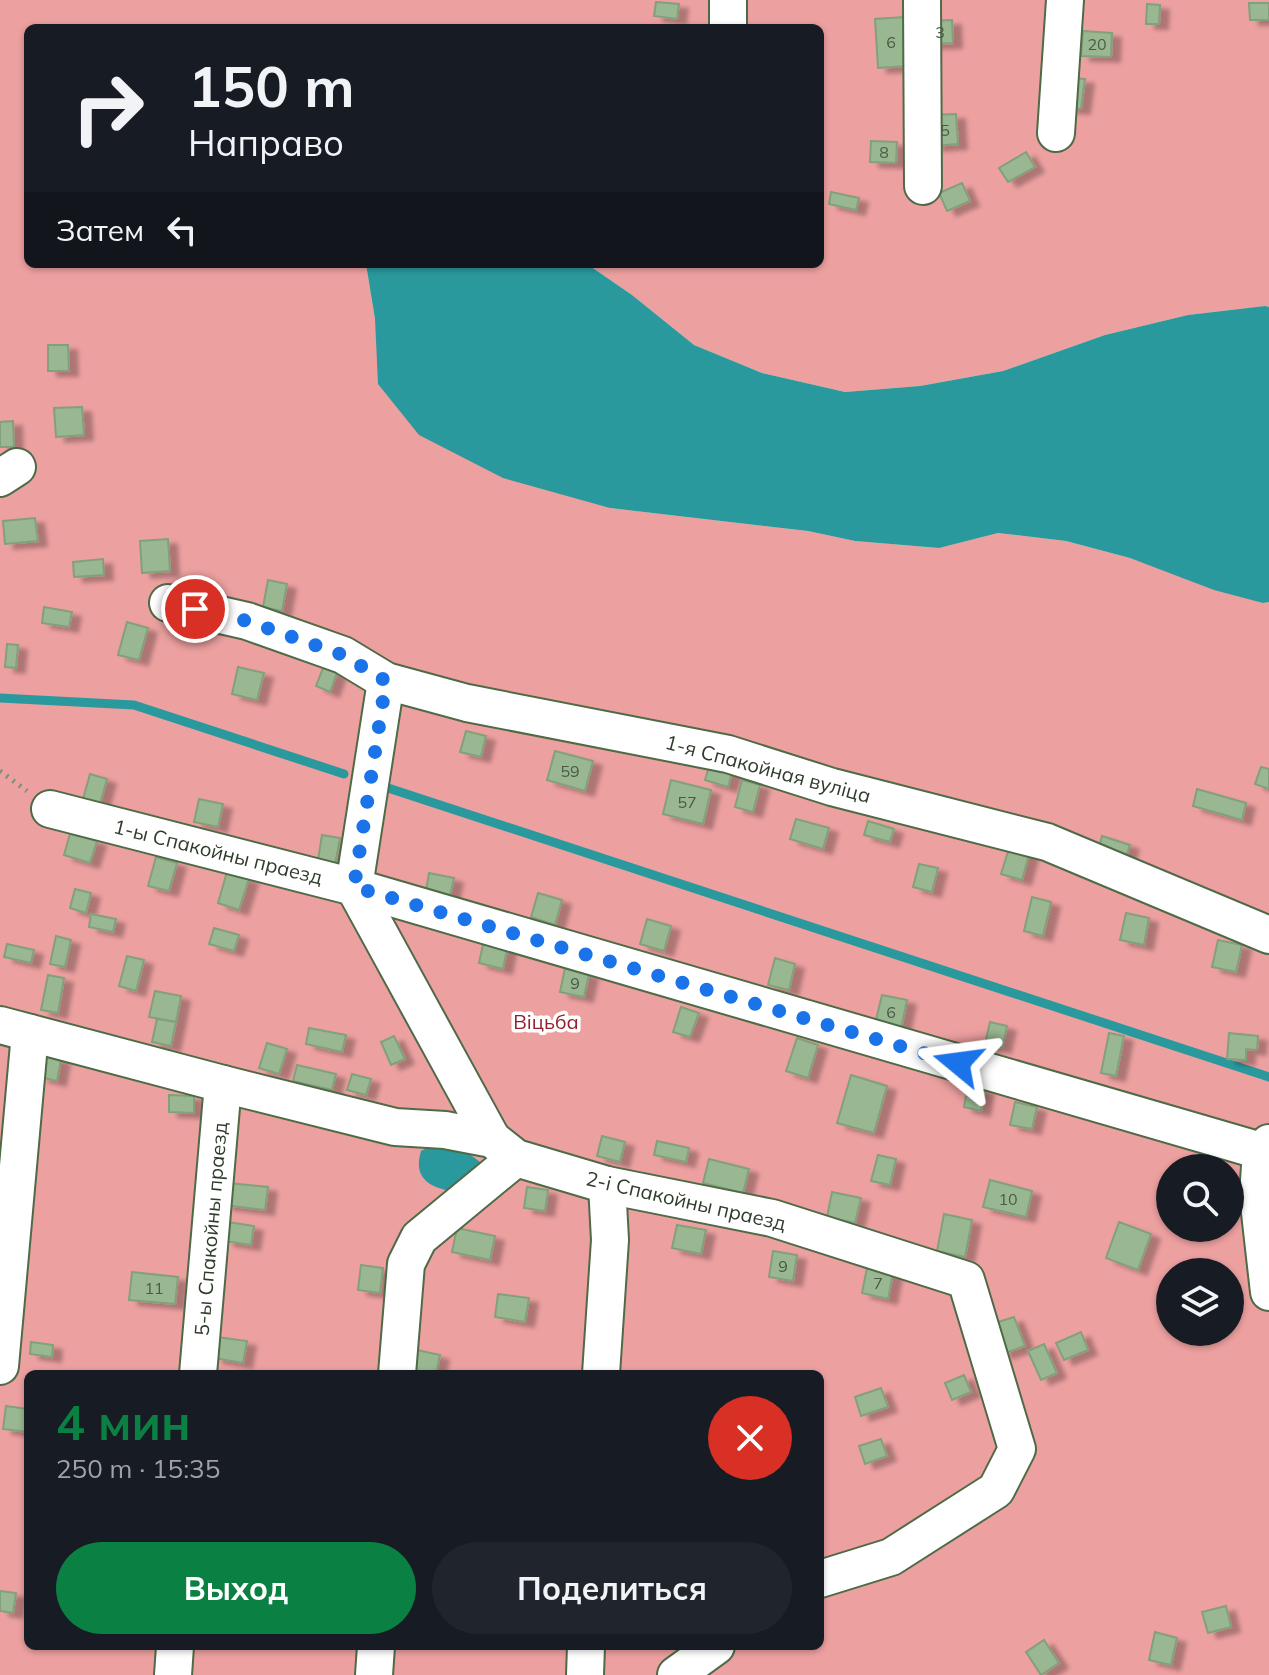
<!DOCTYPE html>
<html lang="ru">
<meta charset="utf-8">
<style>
:root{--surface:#171b24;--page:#20242c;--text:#f1f3f6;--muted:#9ea1a6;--accent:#0b8043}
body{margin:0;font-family:Mulish,sans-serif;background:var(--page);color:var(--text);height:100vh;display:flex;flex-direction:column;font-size:30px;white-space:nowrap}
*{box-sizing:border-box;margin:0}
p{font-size:26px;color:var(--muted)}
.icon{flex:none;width:44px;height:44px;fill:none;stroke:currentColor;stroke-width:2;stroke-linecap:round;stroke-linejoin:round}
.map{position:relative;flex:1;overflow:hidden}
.sheet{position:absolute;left:24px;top:1370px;width:800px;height:280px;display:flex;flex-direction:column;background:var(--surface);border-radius:12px;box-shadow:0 2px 6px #0004}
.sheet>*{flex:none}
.guide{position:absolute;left:24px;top:24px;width:800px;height:244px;border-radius:12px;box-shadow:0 2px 6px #0004;background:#171b24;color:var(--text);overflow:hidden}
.tools{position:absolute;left:1156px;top:1154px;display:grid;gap:16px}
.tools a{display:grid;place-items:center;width:88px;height:88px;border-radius:50%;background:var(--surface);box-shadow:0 2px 6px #0004;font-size:40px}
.pin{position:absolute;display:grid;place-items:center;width:68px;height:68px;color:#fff;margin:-34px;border:4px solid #fff;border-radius:50%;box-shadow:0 2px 8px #0007}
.me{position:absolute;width:88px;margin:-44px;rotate:286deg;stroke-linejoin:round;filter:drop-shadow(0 0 6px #0008)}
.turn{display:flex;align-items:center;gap:28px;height:168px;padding:0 32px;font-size:36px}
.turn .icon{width:104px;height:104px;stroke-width:2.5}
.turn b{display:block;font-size:56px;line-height:68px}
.then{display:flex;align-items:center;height:76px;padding:0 32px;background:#0003;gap:16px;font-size:30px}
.round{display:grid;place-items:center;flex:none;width:84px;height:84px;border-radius:42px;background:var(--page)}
.head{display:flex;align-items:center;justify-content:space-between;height:136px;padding:0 32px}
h1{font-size:48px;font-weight:700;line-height:60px;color:var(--accent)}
.action{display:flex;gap:16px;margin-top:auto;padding:16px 32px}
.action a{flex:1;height:92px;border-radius:48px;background:var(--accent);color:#fff;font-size:32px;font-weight:700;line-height:92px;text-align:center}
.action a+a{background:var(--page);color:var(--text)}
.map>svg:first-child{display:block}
</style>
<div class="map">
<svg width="1269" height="1675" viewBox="0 0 1269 1675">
<defs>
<filter id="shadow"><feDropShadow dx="9" dy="5" stdDeviation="2" flood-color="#0004"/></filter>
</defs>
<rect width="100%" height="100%" fill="#caeac1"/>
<!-- green -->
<path fill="#eda0a0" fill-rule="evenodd" d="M0,0H1269V307L1265,306L1188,315L1105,335L1003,371L920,386L845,392L762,373L694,345L632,295L587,264H820V28H28V264H366L375,319L610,508L808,531L855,541L938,548L998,533L1066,541L1130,558L1263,603L1269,602V1675H0ZM1170,1168H1230V1228H1170ZM1170,1272H1230V1332H1170ZM28,1374H820V1646H28Z"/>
<!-- water -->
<g fill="#29999d">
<path d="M366,264H587L632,295L694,345L762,373L845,392L920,386L1003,371L1105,335L1188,315L1265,306L1269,307V602L1263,603L1214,590L1130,558L1066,541L998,533L939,548L855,541L808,531L610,508L503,478L419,435L378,384L375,319Z"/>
<path d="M434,1144L468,1153L480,1162V1172L451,1191C428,1187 413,1177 421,1151Z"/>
</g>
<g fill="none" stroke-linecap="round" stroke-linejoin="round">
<!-- stream -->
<g stroke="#29999d" stroke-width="9">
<path d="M0,698L134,705L344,774"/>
<path d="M382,786L1269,1077"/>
</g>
</g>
<!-- building -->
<g fill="#99b891" stroke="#82a07a" stroke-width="2" filter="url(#shadow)">
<path d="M656,2L679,4L677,19L654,16Z"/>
<path d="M1249,3H1269V20H1250Z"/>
<path d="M1147,4L1160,5L1159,24H1146Z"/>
<path d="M904,17L907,66L878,68L875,19Z"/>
<path d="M952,20L953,43L928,44L927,21Z"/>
<path d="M1083,31L1112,33L1111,57L1081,56Z"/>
<path d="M1071,78L1085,79L1081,109L1068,108Z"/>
<path d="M956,114L958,144L934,146L932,115Z"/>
<path d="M871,141L897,142L896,163L870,162Z"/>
<path d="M1026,152L1035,167L1008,182L999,168Z"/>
<path d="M962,183L970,201L947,211L939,193Z"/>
<path d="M831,192L859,198L856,210L829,204Z"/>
<path d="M48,345H68L69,371H48Z"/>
<path d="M82,407L84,435L56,437L54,408Z"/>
<path d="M13,421L14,447H0V422Z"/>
<path d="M35,518L38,541L5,544L3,521Z"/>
<path d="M168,539L170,571L142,573L140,541Z"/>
<path d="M103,559L104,575L74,577L73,562Z"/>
<path d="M268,580L287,584L282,611L263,607Z"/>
<path d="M44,607L72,612L69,627L42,623Z"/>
<path d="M127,622L148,628L139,660L118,655Z"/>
<path d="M7,644L18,645L16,668L5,667Z"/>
<path d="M238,667L264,673L257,700L232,694Z"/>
<path d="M323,668L337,673L330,692L316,686Z"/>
<path d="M466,731L486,736L481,757L460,752Z"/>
<path d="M555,751L593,761L585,791L547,780Z"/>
<path d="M710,763L733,769L728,787L705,780Z"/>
<path d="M1261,767L1269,769V789L1255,784Z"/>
<path d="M90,774L107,779L100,804L83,799Z"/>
<path d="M671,780L711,790L703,824L663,814Z"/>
<path d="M742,780L760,785L753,812L735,807Z"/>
<path d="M1197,789L1246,803L1242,820L1193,806Z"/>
<path d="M199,799L223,804L218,827L194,822Z"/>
<path d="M796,819L829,828L823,849L790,839Z"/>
<path d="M868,821L894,829L890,842L864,835Z"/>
<path d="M70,834L97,841L90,863L64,855Z"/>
<path d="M322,835L340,838L335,864L318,860Z"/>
<path d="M1102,836L1130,845L1125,860L1098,851Z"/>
<path d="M1011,842L1031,848L1022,880L1001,874Z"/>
<path d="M156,857L177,863L169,891L148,886Z"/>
<path d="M919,864L938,868L932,892L913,887Z"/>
<path d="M227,872L249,879L239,910L218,903Z"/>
<path d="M429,873L454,878L449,901L425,896Z"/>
<path d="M75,889L91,893L86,913L70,908Z"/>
<path d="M538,893L562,900L555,925L531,917Z"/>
<path d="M1032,897L1051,902L1043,936L1024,931Z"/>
<path d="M1126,913L1149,918L1144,945L1120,940Z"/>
<path d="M91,914L116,919L113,932L89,927Z"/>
<path d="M647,919L671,926L664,951L640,944Z"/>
<path d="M214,928L239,935L234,951L209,944Z"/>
<path d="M56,936L71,940L65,967L50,964Z"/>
<path d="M484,940L508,945L503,969L479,963Z"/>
<path d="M1218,940L1242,945L1236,972L1212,967Z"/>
<path d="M7,944L34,950L31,963L4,957Z"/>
<path d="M127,956L144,960L136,991L119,986Z"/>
<path d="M775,958L795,964L789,990L768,985Z"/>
<path d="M565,968L589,974L584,997L560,992Z"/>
<path d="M48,975L64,978L58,1013L41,1010Z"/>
<path d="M155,991L181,996L176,1022L149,1017Z"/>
<path d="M882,995L907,1000L901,1029L875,1024Z"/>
<path d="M681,1007L699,1013L690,1037L673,1032Z"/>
<path d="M157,1019L176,1022L171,1046L152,1042Z"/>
<path d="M990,1022L1007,1026L1002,1048L985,1044Z"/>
<path d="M309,1028L346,1035L342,1052L306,1044Z"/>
<path d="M1109,1033L1124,1036L1116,1076L1101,1073Z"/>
<path d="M1229,1033L1258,1036L1257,1050L1246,1049V1060L1227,1059Z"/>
<path d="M394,1036L405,1059L391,1065L381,1042Z"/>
<path d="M797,1038L818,1045L808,1078L786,1071Z"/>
<path d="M267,1043L287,1049L279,1074L259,1068Z"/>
<path d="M44,1055L61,1059L57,1081L40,1077Z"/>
<path d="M297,1065L336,1074L332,1090L293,1081Z"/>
<path d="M352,1074L371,1079L366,1095L347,1090Z"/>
<path d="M851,1075L887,1086L874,1133L837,1123Z"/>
<path d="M968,1086L985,1089L981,1111L964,1107Z"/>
<path d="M169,1095L194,1096V1113L169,1112Z"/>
<path d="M1015,1102L1037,1107L1032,1129L1010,1125Z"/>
<path d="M602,1136L625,1142L620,1162L597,1156Z"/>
<path d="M657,1141L689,1148L686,1162L654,1155Z"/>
<path d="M878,1155L896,1159L890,1185L871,1181Z"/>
<path d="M709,1159L749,1169L743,1193L703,1183Z"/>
<path d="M990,1180L1032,1191L1026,1217L983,1207Z"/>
<path d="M227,1183L268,1187L265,1210L224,1205Z"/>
<path d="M527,1187L548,1190L545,1211L524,1208Z"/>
<path d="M832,1192L861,1198L855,1223L827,1217Z"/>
<path d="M944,1214L972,1220L965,1257L937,1251Z"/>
<path d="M228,1222L254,1226L251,1245L225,1241Z"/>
<path d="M1119,1222L1151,1234L1138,1270L1106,1258Z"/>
<path d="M677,1225L706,1230L701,1254L672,1248Z"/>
<path d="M457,1228L495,1236L490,1260L452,1252Z"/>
<path d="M773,1251L797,1255L793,1281L769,1277Z"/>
<path d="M361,1265L383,1268L380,1293L358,1290Z"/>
<path d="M867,1268L893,1273L888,1299L862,1293Z"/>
<path d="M132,1272L178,1277L175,1304L129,1300Z"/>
<path d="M498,1294L529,1298L525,1322L495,1317Z"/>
<path d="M1014,1317L1025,1346L1003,1354L992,1324Z"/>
<path d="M1081,1332L1088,1350L1064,1360L1056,1343Z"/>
<path d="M217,1337L247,1341L243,1363L214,1358Z"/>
<path d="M31,1342L53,1345L52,1357L30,1354Z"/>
<path d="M1044,1344L1057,1373L1041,1380L1028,1351Z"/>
<path d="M417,1350L440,1355L436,1374H412Z"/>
<path d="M964,1375L971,1392L952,1400L945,1383Z"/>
<path d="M881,1388L888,1407L861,1416L855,1397Z"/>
<path d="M6,1406L28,1409V1432L3,1429Z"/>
<path d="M881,1439L887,1456L865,1464L859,1446Z"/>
<path d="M0,1591L16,1593L13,1613L0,1611Z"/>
<path d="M1226,1606L1231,1627L1208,1633L1202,1612Z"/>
<path d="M1155,1632L1177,1638L1171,1665L1149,1660Z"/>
<path d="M1044,1640L1059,1663L1041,1675L1026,1652Z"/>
</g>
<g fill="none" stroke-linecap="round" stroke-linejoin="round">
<defs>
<g id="minor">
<path d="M922,0L923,186"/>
<path d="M728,28V0"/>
<path d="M1056,133L1065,0"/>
<path d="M0,478L17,467"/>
<path d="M168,603L247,621L343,655L386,681L467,703L728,754L832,787L1047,842L1269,935"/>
<path d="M386,681L354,887L492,1139"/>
<path d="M50,809L354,887L1261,1151"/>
<path d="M0,1025L223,1084L395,1127L445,1130L492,1139L516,1158L607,1185L772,1218L966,1280L1017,1449L996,1490L891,1557L820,1579"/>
<path d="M1269,1143L1261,1151L1258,1195L1269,1292"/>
<path d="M0,1366L30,1033"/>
<path d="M198,1374L223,1084"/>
<path d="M397,1374L406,1264L419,1238L516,1158"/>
<path d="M601,1374L610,1240L607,1185"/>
<path d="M173,1675L175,1646"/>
<path d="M374,1675L376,1646"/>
<path d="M585,1675L586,1646"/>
<path d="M676,1675L716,1646"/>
</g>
</defs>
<!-- minor casing -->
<use href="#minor" stroke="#4e6a47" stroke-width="40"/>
<!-- path -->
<path stroke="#7a9074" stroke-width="5" stroke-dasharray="2 6" stroke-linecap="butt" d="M0,771L27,791"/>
<!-- minor -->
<use href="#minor" stroke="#fff" stroke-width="36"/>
</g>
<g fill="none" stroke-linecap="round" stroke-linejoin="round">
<!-- route -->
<path stroke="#1a73e8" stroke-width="14" stroke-dasharray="0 25.2" d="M195,609L247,621L343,655L386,681L354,887L958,1063"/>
</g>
<g text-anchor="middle" stroke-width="7" stroke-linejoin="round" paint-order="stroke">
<!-- number labels -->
<g font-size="16" fill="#4a5b45">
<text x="940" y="38">3</text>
<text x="891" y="48">6</text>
<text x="1097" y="50">20</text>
<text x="945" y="136">5</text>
<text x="884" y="158">8</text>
<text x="570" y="777">59</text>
<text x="687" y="808">57</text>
<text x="575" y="989">9</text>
<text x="891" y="1018">6</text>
<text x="1008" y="1205">10</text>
<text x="783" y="1272">9</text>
<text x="878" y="1289">7</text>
<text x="154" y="1294">11</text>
</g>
<!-- street labels -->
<g font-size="20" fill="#2f3c2c" stroke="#fff">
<text transform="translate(768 769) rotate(15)" y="7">1-я Спакойная вуліца</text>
<text transform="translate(218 852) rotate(14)" y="7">1-ы Спакойны праезд</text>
<text transform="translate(686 1201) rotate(13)" y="7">2-і Спакойны праезд</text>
<text transform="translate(211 1229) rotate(-85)" y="7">5-ы Спакойны праезд</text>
</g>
<!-- park labels -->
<g font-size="20" fill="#93202f" stroke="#fff">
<text x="546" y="1029">Віцьба</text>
</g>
</g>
</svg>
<div class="tools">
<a><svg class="icon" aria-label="search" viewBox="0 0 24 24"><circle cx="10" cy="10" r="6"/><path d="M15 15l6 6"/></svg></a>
<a><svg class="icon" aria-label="layers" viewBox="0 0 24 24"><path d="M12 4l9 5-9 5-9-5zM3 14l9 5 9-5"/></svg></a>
</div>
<div class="pin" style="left:195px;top:609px;background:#d93025"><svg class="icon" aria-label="arrive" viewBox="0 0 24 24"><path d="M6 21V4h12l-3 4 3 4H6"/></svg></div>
<svg class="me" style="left:958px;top:1063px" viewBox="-20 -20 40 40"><path d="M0-17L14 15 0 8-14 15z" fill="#1a73e8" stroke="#fff" stroke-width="4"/></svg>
<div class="guide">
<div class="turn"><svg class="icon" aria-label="right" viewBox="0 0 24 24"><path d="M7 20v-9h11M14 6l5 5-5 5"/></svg><div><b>150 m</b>Направо</div></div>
<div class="then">Затем<svg class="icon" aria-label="left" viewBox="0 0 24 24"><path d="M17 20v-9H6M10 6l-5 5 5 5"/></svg></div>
</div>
<section class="sheet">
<div class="head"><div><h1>4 мин</h1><p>250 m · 15:35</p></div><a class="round" style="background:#d93025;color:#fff"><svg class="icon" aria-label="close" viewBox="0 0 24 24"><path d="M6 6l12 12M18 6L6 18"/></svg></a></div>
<div class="action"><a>Выход</a><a>Поделиться</a></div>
</section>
</div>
